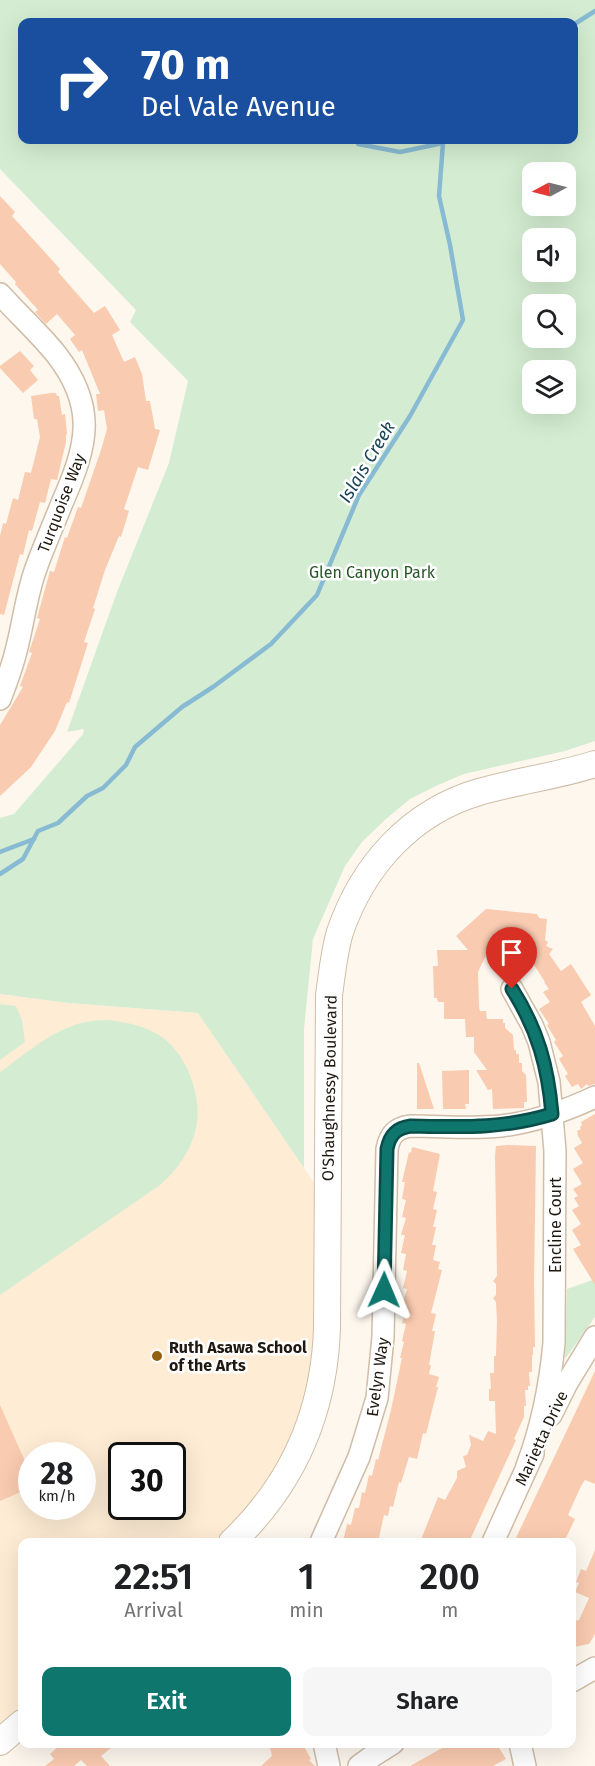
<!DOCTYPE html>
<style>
:root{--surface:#fff;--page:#f6f6f6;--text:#202124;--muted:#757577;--accent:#0f766e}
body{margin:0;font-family:"Fira Sans",sans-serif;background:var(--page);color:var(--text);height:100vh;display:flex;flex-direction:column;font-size:22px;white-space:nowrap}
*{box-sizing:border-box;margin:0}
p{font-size:20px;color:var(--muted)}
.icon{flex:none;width:33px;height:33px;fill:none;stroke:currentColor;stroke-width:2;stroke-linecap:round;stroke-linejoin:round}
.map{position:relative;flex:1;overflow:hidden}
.details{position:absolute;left:18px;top:1538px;width:558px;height:210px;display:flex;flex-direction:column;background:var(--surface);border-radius:12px;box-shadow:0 6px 24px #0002}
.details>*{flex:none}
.banner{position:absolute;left:18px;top:18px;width:560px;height:126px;border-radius:12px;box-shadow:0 6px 24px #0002;background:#1a4fa0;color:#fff;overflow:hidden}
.needle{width:39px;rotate:263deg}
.controls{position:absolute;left:522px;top:162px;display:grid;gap:12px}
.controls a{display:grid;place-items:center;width:54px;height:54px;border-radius:12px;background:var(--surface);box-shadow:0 6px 24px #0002;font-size:30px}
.speed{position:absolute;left:18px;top:1442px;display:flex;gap:12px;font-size:30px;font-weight:700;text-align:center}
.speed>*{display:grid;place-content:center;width:78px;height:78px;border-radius:50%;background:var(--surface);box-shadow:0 6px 24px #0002;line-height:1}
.speed small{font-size:15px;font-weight:400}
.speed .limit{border:3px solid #111;border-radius:9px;background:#fff;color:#111}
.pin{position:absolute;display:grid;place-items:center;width:51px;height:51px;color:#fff;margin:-62px -26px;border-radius:50% 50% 50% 0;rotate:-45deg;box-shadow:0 0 6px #0007}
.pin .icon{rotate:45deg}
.me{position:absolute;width:66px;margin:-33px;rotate:1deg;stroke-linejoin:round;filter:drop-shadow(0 0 4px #0008)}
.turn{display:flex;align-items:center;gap:21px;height:126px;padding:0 24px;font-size:27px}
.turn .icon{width:78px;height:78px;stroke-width:2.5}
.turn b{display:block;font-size:42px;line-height:51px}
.eta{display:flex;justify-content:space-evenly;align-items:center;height:102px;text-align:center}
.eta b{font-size:36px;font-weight:600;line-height:42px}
.button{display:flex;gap:12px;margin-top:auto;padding:12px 24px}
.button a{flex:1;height:69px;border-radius:12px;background:var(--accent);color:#fff;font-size:24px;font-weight:600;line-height:69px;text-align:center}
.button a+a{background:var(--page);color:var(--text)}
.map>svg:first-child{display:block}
</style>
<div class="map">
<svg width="595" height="1766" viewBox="0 0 595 1766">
<rect width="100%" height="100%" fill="#fef7ee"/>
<!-- built -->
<path fill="#feecd4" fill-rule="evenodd" d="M0,994L68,1003L198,1013L315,1184L316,1324L313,1367L293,1439L257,1500L217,1542H22V1705L0,1724ZM32,1455H82V1506H32ZM122,1455H172V1506H122Z"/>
<!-- green -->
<g fill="#d4edd2" fill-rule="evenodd">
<path d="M0,0H595V741L565,751L464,774L436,786L410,799L386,819L362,842L345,866L313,939L304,1029V1168L198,1013L68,1003L0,994V818L14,814L83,734L84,729L67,732L117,592L169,463L188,381L130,322L136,310L0,169ZM22,22H573V140H22ZM532,172H566V206H532ZM532,238H566V272H532ZM532,304H566V338H532ZM532,370H566V404H532Z"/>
<path d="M0,1004L16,1006L22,1020L25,1042L0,1060Z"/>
<path d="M110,1020C128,1023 146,1026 162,1037C187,1055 203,1097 196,1128C191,1151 177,1170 160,1185L0,1295V1072C23,1056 46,1035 72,1026C84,1021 97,1020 110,1020Z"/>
<path d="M595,1279V1317L565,1359L567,1289Z"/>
</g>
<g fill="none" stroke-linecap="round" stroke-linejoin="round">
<!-- stream -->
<g stroke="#88bbd3" stroke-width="4.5">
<path d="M573,25L595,11"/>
<path d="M358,144L400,152L443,143"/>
<path d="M0,852L34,839"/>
<path d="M0,874L23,859L38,831L58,823L87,796L103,788L126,765L135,747L182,707L213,687L271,644L317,595L359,495L410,416L463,320L450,245L439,196L443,143L445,140"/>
</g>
</g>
<!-- building -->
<g fill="#f9cbb0">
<path d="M0,196L15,212L12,216L60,269L58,272L94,313L105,306L120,330L112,335L124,362L135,357L142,374L146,401H150L155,429L160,430L148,470L138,467L124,509L129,511L121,537L119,536L105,570L93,608L95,609L84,642L88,643L69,703L67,702L55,731L31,767L0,796V725L23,687L20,686L32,653L29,652L40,619L37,618L50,571L54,572L65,537L67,538L78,507L81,508L101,450L107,429L104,410L98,411L96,394H100L82,350L79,352L70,339L75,335L57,314L46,324L35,312L38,310L15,284L16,282L0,264Z"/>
<path d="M20,351L34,366L30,370L38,380L23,393L0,368V366Z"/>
<path d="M51,393H56L57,396H59L62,415L65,414L67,434L66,435V442L57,480L51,479L45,503L40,502L32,531L29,530L23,555L20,554L4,615L0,614V536L3,523L6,524L13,498L18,500L25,472L31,473L40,437L37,419H34L31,396Z"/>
<path d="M486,909L537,914L539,918L547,919L545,940L548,942L546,946L553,949L549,954L561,971L571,964L591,995L581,1002L595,1026V1084L588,1086L587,1084L581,1089L578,1084L572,1087L565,1076L568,1074L559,1059L563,1056L554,1042L556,1040L547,1025L549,1024L539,1009L550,1002L543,992L549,989L544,982H545L527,954L517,949L507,948L503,942L486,955L478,972L479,1007L480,1011H486L487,1019H503V1023H505V1028L513,1035L514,1050H516V1054H519V1063H522V1071L526,1075L527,1102H524V1108L493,1109L492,1089L488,1090L476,1070H487L474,1052V1037H466L465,1019H444V1002H438L437,998H434L433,966H438L437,950H468L456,936Z"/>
<path d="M417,1063H419L434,1109H417Z"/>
<path d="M469,1070V1104H465L466,1109H443L442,1071Z"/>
<path d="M595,1114V1285L573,1249L581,1245L572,1230L581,1224L572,1210L579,1206L574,1198L578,1196L573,1189L582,1184L573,1169L583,1163L574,1148L582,1143L577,1134H578L577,1131L581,1129L580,1127L582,1125L581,1122Z"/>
<path d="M508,1145L536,1146L534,1283L535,1347H533V1355H532V1372H529L530,1386H528V1390H525L526,1406H524V1417L514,1439L516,1440L469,1542H420L438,1497L445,1500L457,1478V1471L466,1467L463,1456L467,1455L471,1445L469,1435L483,1441L488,1431L496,1434L495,1401H489V1389H491L490,1373H494V1356H496L497,1321L496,1302L493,1298L496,1295V1284L493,1281L497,1276L495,1156L496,1146Z"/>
<path d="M412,1147L440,1154L433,1191L437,1192L433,1209L437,1210L433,1227H436L432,1245H436L433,1260L440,1262L438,1269L442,1270L431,1313L436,1314L432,1331H435L429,1365H431L429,1374L439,1377L436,1387H438L426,1434L423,1433L417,1459L409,1457L401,1483L399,1482L393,1507L390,1506L388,1516L384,1515L378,1542H343L347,1524L351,1525L355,1508H359L362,1492L365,1493L369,1475L372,1476L376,1459L378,1460L391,1410L402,1358H400L404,1342L402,1341L406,1324L402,1323L406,1307L402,1306L407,1289L403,1288L407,1271L403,1270L406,1254L401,1253L405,1235H401L406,1218L402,1217L406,1200L402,1199L405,1182H402L409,1152L411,1153Z"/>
<path d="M595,1371V1484L585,1480L581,1486L568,1515L575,1519L564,1542H514Z"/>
<path d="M0,1405L32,1477V1487L0,1501Z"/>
<path d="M595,1550V1634L589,1644L574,1647L572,1625L574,1624V1621L579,1620L589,1598L575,1592L579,1583L576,1582L581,1569L586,1571Z"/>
<path d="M62,1743H117L101,1756L110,1766H87L81,1760L74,1766H45L54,1759L50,1754Z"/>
<path d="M269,1743H283L287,1747L292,1743H302L311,1759L309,1760L315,1766H261L272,1756Z"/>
<path d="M451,1743H496L506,1759L493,1766H410Z"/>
</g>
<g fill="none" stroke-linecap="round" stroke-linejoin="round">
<defs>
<g id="minor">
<path d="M0,294C18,314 39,333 56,354C98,408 87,446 62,503C53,526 43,548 35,571C26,597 23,625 16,651C12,668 6,683 0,699"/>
<path d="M512,989L532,1025L539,1042L549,1082L555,1151L554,1343C550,1386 542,1426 527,1466"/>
<path d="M551,1415L567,1383L595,1337"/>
<path d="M321,1542L359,1457L377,1398L383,1337L387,1149C390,1134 396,1128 411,1126C441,1126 471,1129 501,1126C534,1122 565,1111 595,1097"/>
<path d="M493,1542L533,1454"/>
<path d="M572,1681L595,1668"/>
<path d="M324,1743L329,1766"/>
<path d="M520,1743L525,1766"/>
<path d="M359,1766L374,1755L393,1743"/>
</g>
<g id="major">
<path d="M232,1542C293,1484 324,1412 327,1329L329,995C332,974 334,952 340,932C363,865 411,812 479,792C517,781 557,776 595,764"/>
<path d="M0,1742L22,1723"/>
</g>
</defs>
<!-- minor casing -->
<use href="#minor" stroke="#cfbda7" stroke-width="24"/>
<!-- major casing -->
<use href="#major" stroke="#cfbda7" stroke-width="28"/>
<!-- minor -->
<use href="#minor" stroke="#fff" stroke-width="21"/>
<!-- major -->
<use href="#major" stroke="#fff" stroke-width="26"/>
</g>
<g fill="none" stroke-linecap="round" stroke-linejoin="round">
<defs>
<path id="route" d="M384,1290L387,1149C390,1134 397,1128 411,1126C462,1127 503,1129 552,1114C548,1067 538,1030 512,989"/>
</defs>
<!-- route casing -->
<use href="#route" stroke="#0a4d48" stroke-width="15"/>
<!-- route -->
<use href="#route" stroke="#0f766e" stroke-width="10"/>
</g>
<!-- markers -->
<circle fill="#91610e" stroke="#fff" stroke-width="2" cx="157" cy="1356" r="6"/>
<g text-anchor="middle" stroke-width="5" stroke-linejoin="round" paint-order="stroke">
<!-- street labels -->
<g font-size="16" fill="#1f1910" stroke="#fff">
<text transform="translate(61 503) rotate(-69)" y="6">Turquoise Way</text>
<text transform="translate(329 1088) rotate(-89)" y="6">O'Shaughnessy Boulevard</text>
<text transform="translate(555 1225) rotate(-90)" y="6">Encline Court</text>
<text transform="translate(377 1377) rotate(-82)" y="6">Evelyn Way</text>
<text transform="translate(541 1438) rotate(-65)" y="6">Marietta Drive</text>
</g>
<!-- park labels -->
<g font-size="16" fill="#275726" stroke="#fff">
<text x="372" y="578">Glen Canyon Park</text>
</g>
<!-- poi labels -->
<g font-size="16" font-weight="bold" fill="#1f1910" stroke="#fff" text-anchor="start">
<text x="169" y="1353">Ruth Asawa School<tspan x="169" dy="18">of the Arts</tspan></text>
</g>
<!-- water labels -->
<g font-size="18" font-style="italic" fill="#1a4456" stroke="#fff">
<text transform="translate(367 462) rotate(-59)" y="6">Islais Creek</text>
</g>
</g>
</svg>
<div class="controls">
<a><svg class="needle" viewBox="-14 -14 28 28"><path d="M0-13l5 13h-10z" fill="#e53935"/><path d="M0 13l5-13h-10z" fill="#757577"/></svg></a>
<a><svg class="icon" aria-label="sound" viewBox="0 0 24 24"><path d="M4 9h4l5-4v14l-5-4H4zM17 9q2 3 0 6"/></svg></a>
<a><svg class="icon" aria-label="search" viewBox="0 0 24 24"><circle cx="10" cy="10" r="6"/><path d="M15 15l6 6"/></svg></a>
<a><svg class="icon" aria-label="layers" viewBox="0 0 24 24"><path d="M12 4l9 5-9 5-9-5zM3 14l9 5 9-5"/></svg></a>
</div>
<div class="speed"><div>28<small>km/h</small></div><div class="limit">30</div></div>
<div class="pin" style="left:512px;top:989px;background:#d93025"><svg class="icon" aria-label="arrive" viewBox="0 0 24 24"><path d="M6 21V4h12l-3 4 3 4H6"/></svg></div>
<svg class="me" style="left:384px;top:1290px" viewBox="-20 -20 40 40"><path d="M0-17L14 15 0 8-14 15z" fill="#0f766e" stroke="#fff" stroke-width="4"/></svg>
<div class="banner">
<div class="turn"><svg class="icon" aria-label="right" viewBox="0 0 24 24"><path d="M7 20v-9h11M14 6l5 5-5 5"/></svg><div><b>70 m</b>Del Vale Avenue</div></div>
</div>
<section class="details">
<div class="eta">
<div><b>22:51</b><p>Arrival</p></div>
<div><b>1</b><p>min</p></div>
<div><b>200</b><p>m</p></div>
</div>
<div class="button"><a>Exit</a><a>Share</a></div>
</section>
</div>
